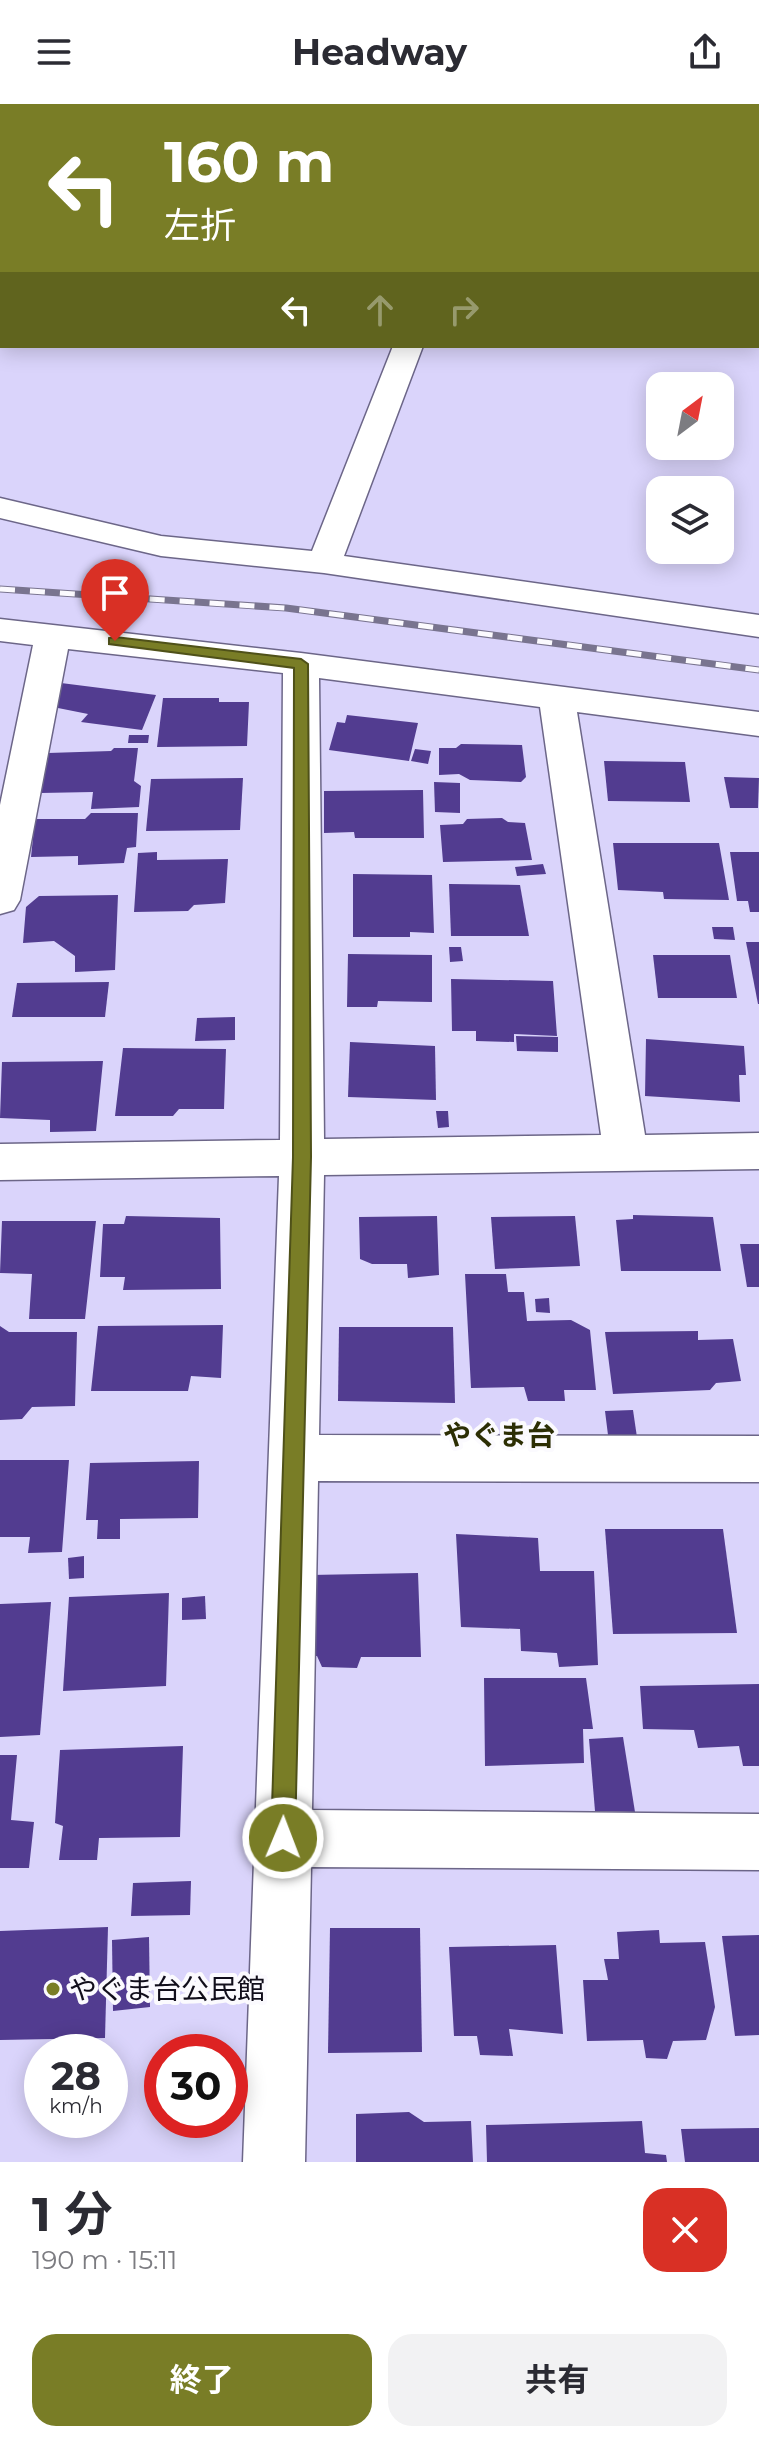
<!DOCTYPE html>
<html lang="ja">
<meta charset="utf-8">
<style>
:root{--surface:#fff;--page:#f2f2f3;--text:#2b2b33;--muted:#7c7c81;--accent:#797d26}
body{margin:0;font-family:Montserrat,"Noto Sans JP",sans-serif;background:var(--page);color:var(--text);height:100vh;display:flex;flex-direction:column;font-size:30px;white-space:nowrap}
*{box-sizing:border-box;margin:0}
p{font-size:26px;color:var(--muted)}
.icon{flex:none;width:44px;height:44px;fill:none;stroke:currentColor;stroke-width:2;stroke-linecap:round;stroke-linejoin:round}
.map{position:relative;height:2058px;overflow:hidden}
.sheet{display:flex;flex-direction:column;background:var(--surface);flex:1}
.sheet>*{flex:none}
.banner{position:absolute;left:0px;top:0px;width:760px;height:244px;box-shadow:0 4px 20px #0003;background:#797d26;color:#fff;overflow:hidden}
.needle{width:52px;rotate:32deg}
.tools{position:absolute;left:646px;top:268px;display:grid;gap:16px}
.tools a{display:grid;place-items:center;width:88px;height:88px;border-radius:16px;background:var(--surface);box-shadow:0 4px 20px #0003;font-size:40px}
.speed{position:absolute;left:24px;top:1930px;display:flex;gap:16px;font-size:40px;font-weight:700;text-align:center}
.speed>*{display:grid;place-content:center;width:104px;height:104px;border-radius:50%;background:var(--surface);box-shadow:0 4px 20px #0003;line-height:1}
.speed small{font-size:20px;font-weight:400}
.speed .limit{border:12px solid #d22;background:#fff;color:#111}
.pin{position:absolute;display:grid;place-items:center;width:68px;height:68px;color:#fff;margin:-82px -34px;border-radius:50% 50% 50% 0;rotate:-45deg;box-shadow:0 0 8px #0007}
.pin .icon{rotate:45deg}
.me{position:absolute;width:88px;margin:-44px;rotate:1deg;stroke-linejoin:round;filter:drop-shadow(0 0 6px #0008)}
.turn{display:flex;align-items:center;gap:28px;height:168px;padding:0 32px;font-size:36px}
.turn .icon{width:104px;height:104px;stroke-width:2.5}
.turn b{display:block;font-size:56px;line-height:68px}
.lanes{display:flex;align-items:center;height:76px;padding:0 32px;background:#0003;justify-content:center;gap:40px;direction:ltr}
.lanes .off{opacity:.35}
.round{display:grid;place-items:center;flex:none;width:84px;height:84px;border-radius:24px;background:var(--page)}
.headline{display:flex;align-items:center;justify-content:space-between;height:136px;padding:0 32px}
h1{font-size:48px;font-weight:700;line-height:60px}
.cta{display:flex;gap:16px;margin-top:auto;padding:16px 32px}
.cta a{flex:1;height:92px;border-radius:24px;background:var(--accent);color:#fff;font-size:32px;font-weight:700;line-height:92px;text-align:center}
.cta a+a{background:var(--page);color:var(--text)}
header{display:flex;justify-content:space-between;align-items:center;height:104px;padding:0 32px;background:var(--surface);font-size:36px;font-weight:700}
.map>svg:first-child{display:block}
</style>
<header><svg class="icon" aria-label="menu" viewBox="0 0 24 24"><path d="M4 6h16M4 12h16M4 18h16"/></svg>Headway<svg class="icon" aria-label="share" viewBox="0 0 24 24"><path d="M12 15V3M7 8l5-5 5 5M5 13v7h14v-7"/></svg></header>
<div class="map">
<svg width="759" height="2058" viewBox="0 0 759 2058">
<rect width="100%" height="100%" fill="#dad4fb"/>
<!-- building -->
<g fill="#523c90">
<path d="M61,579L156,591L142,626L81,618L88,610L48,602Z"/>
<path d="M163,594H219V598H249L247,642L157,643Z"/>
<path d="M347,611L418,619L409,657L329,646L337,618L345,619Z"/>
<path d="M129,631H149L148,639H128Z"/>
<path d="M461,640L522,641L526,673L521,678L470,676L459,670L439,671V644H456Z"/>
<path d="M114,644H138L134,677L141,682L139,703L91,705L93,688L40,689L42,659L48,658V649L111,647Z"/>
<path d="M415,645L431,647L428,660L411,657Z"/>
<path d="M604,657L685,658L690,698L608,697Z"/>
<path d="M724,673L759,674L758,704H730Z"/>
<path d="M243,674L240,726L146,727L151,675Z"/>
<path d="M434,678L460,679V709L435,708Z"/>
<path d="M423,686L424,734H355L354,728L324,729V687Z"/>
<path d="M91,709H138L136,743L127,744L124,759L78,761V752L31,753L35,715H85Z"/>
<path d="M502,714L508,718L525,719L532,756L443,758L440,721L463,720L467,715Z"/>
<path d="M613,739H719L729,796L664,795L663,788L618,786Z"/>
<path d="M157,748V756L228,755L225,799L194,801L188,807L134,808L138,749Z"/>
<path d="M730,748H759V808H750L748,797H737Z"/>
<path d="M543,760L546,770L517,772L515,763Z"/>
<path d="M353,770L432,771L434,829L410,828V833H353Z"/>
<path d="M449,780L520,781L529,832H451Z"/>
<path d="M118,791L115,866L75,868V852L54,837L23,839L26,803L39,792Z"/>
<path d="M712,823H733L735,836L714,835Z"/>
<path d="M746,838H759V900H758Z"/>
<path d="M449,843H461L463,857L450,858Z"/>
<path d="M348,850L432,851V898L378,897L377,903H347Z"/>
<path d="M653,851H730L737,894H658Z"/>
<path d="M451,875L553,877L557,932L514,930V938L476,937V927H452Z"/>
<path d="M109,878L105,913H12L17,879Z"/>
<path d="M235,913V936L195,937L197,914Z"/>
<path d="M516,932L558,933V948L517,947Z"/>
<path d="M646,935L744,942L746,971H739L740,998L645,992Z"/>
<path d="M350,938L435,942L436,996L348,993Z"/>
<path d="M123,944L226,945L224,1005H179L173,1012H115Z"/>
<path d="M103,957L96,1027L50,1028V1016L0,1014L2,958Z"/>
<path d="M436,1007H448L449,1023L438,1024Z"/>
<path d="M633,1111L713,1113L721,1167H621L616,1116L633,1115Z"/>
<path d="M126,1112L220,1114L221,1185L123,1186L125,1173H100L103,1120H124Z"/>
<path d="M437,1112L439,1171L408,1174L407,1160H372L360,1155L359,1113Z"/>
<path d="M575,1112L580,1162L495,1165L491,1113Z"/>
<path d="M2,1117H96L85,1215H29L32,1170L0,1169Z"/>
<path d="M740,1140H759V1183H747Z"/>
<path d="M465,1170H506L508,1188H524L527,1217L571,1216L590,1226L596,1286H564L565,1297H528L524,1283L471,1284Z"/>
<path d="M549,1194L550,1209L536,1208L535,1195Z"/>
<path d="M223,1221L221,1274L191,1272L188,1287H91L98,1222Z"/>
<path d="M0,1222L9,1228H77L75,1302L32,1303L22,1315L0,1316Z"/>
<path d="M339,1223H453L455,1299L338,1297Z"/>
<path d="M698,1227V1236L733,1235L741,1277L716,1279L710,1286L613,1290L605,1228Z"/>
<path d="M633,1306L639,1347H610L605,1307Z"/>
<path d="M0,1356H69L62,1448L28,1449L30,1433H0Z"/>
<path d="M199,1357L198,1414L120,1415V1435H97L98,1416H86L90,1359Z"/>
<path d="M605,1425H723L737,1529L613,1530Z"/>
<path d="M456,1430L538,1434L540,1467H594L598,1561L559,1563L557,1549L521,1547L520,1525L461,1523Z"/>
<path d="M84,1452V1474L69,1475L68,1454Z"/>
<path d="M418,1469L421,1553H361L357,1564L322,1563L317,1552H309L310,1471Z"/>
<path d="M169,1489L166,1582L63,1587L69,1493Z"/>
<path d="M205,1492L206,1515L182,1516V1494Z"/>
<path d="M51,1498L40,1631L0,1633V1500Z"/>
<path d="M484,1574H586L593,1625H583L584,1659L485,1662Z"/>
<path d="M759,1580V1662H743L739,1642L698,1644L694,1626L643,1625L640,1582Z"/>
<path d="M623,1633L635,1708L595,1707L589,1635Z"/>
<path d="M183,1642L180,1733L99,1734L97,1756H59L63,1722L55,1719L60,1646Z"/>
<path d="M0,1651H17L11,1716L34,1718L29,1764H0Z"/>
<path d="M191,1777L190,1811L131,1812L133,1779Z"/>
<path d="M108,1823L105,1934L0,1936V1827Z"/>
<path d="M330,1824H420L422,1948L328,1949Z"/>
<path d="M659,1826L660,1839L705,1838L715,1903L706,1936L673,1937L667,1955L646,1954L643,1936L587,1937L583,1876H608L604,1855H619L617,1828Z"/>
<path d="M759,1831V1931L735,1932L722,1832Z"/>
<path d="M149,1833L150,1903L113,1907L112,1836Z"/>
<path d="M556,1841L563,1930L509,1925L513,1952L480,1951L477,1932H454L449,1843Z"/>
<path d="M409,2008L424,2018L471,2017L473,2058H356V2010Z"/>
<path d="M642,2017L645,2049L666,2051L667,2058H487L486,2021Z"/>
<path d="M759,2024V2058H685L681,2025Z"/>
</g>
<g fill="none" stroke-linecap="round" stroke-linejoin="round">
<defs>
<g id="minor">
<path d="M489,0H515L488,2Z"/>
<path d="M393,242H423L344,452L759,511V533L324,469L161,452L0,414V394L161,432L312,447Z"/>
<path d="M0,515L301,549L759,608V632L577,608L645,1031L759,1029V1065L324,1071L319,1331L759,1332V1378L318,1377L312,1706L759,1710V1766L311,1763L305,2058H243L279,1072L0,1076V1040L280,1036L283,569L68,545L20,796L14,806L0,810V701L33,541L0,537ZM319,574L540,603L601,1031L324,1035Z"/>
</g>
</defs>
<!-- minor casing -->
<use href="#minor" stroke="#6c6688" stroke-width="3"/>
<!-- minor -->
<use href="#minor" fill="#fff" fill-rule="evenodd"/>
<defs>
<path id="rail" d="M0,485L286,504L759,566"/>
</defs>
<!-- rail casing -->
<use href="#rail" stroke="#79748f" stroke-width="7"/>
<!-- rail -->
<use href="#rail" stroke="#fbfafe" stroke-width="5" stroke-dasharray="15" stroke-linecap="butt"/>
</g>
<!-- route -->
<path fill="#797d26" stroke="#4f5119" stroke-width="2" d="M115,533L301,555L308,560L311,1053L295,1734L291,1742L283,1746L275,1742L271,1734L293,1053L294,564L109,540V534Z"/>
<!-- markers -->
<circle fill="#797d26" stroke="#fbfafe" stroke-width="3" cx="53" cy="1885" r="8"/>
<g text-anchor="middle" stroke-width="8" stroke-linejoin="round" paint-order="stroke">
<!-- quarter labels -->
<g font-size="28" font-weight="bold" fill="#2c2e04" stroke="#fbfafe">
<text x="499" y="1341">やぐま台</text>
</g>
<!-- near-poi labels -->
<g font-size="28" fill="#110e1b" stroke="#fbfafe" text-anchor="start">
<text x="69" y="1895">やぐま台公民館</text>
</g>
</g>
</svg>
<div class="tools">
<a><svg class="needle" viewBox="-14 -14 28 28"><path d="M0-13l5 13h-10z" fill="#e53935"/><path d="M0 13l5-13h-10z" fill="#7c7c81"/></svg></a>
<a><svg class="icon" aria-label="layers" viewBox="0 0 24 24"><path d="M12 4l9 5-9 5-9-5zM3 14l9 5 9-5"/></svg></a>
</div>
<div class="speed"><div>28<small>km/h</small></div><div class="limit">30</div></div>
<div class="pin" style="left:115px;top:537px;background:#d93025"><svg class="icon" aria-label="arrive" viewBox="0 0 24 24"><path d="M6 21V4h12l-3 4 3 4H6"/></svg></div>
<svg class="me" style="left:283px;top:1734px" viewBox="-20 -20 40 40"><circle r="17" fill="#797d26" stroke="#fff" stroke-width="3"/><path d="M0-11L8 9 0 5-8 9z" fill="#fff"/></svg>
<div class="banner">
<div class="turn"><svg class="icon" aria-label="left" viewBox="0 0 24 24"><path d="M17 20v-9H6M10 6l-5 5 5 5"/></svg><div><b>160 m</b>左折</div></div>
<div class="lanes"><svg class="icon" aria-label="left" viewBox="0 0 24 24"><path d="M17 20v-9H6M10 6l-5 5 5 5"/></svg><svg class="icon off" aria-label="ahead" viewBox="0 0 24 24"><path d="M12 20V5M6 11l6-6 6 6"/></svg><svg class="icon off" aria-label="right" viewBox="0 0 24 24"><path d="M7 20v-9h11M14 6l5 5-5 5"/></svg></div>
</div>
</div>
<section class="sheet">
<div class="headline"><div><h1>1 分</h1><p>190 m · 15:11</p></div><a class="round" style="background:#d93025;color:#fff"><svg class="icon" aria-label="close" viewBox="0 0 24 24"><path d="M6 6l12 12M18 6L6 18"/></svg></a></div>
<div class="cta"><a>終了</a><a>共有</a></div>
</section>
